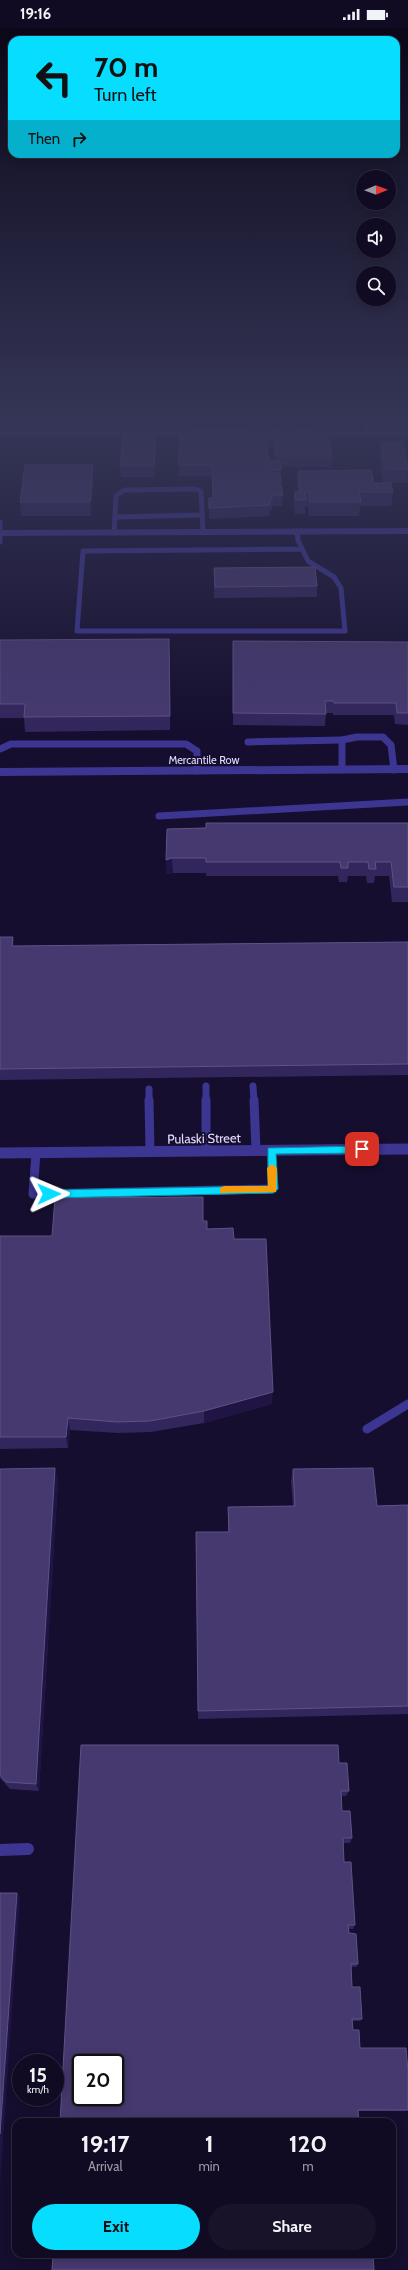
<!DOCTYPE html>
<style>
:root{--surface:#100a22;--page:#19132a;--text:#f1f3f6;--muted:#9c9aa5;--line:#302b40;--accent:#07ddff}
body{margin:0;font-family:Cabin,sans-serif;background:var(--page);color:var(--text);height:100vh;display:flex;flex-direction:column;font-size:15px;white-space:nowrap}
*{box-sizing:border-box;margin:0}
p{font-size:13px;color:var(--muted)}
.icon{flex:none;width:22px;height:22px;fill:none;stroke:currentColor;stroke-width:2;stroke-linecap:round;stroke-linejoin:round}
.map{position:relative;flex:1;overflow:hidden}
.side{position:absolute;left:12px;top:2090px;width:384px;height:140px;display:flex;flex-direction:column;background:var(--surface);border-radius:12px;box-shadow:0 2px 10px #0003,0 0 0 1px var(--line)}
.side>*{flex:none}
.banner{position:absolute;left:8px;top:8px;width:392px;height:122px;border-radius:12px;box-shadow:0 2px 10px #0003,0 0 0 1px var(--line);background:#07ddff;color:#111;overflow:hidden}
.needle{width:26px;rotate:89deg}
.controls{position:absolute;left:356px;top:142px;display:grid;gap:8px}
.controls a{display:grid;place-items:center;width:40px;height:40px;border-radius:50%;background:var(--surface);box-shadow:0 2px 10px #0003,0 0 0 1px var(--line);font-size:20px}
.speed{position:absolute;left:12px;top:2026px;display:flex;gap:8px;font-size:20px;font-weight:700;text-align:center}
.speed>*{display:grid;place-content:center;width:52px;height:52px;border-radius:50%;background:var(--surface);box-shadow:0 2px 10px #0003,0 0 0 1px var(--line);line-height:1}
.speed small{font-size:10px;font-weight:400}
.speed .limit{border:2px solid #111;border-radius:6px;background:#fff;color:#111}
.pin{position:absolute;display:grid;place-items:center;width:34px;height:34px;color:#fff;margin:-17px;border-radius:8px;box-shadow:0 2px 6px #0006}
.me{position:absolute;width:44px;margin:-22px;rotate:89deg;stroke-linejoin:round;filter:drop-shadow(0 0 3px #0008)}
.turn{display:flex;align-items:center;gap:14px;height:84px;padding:0 20px;font-size:18px}
.turn .icon{width:52px;height:52px;stroke-width:2.5}
.turn b{display:block;font-size:28px;line-height:34px}
.then{display:flex;align-items:center;height:38px;padding:0 20px;background:#0003;gap:8px;font-size:15px}
.eta{display:flex;justify-content:space-evenly;align-items:center;height:68px;text-align:center}
.eta b{font-size:24px;font-weight:700;line-height:28px}
.cta{display:flex;gap:8px;margin-top:auto;padding:8px 20px}
.cta a{flex:1;height:46px;border-radius:24px;background:var(--accent);color:#111;font-size:16px;font-weight:700;line-height:46px;text-align:center}
.cta a+a{background:var(--page);color:var(--text)}
.status{display:flex;justify-content:space-between;align-items:center;height:28px;padding:0 20px;background:var(--surface);direction:ltr}
.status svg{height:11px;fill:currentColor}
.map>svg:first-child{display:block}
</style>
<div class="status"><b>19:16</b><svg viewBox="0 0 49 12"><path d="M0 12V9h3v3zM5 12V6h3v6zM10 12V3h3v9zM15 12V0h3v12zM26 1h20v11H26zM47 4h2v5h-2z"/></svg></div>
<div class="map">
<svg width="408" height="2242" viewBox="0 0 408 2242">
<rect width="100%" height="100%" fill="#150e2e"/>
<g fill="none" stroke-linecap="round" stroke-linejoin="round">
<!-- lane-far3 -->
<g stroke="#3c3592" stroke-width="5">
<path d="M0,405H189"/>
<path d="M271,405H367L365,392"/>
<path d="M367,405L408,406"/>
<path d="M115,489L202,487"/>
<path d="M0,494V514"/>
<path d="M297,503L298,512L308,533L334,549L341,560L345,603H77L83,523L302,521"/>
<path d="M114,505L116,468L124,462L195,461L201,463L203,504"/>
</g>
<!-- lane-far2 -->
<g stroke="#3c3592" stroke-width="7">
<path d="M248,714L342,712"/>
<path d="M0,721L11,716H186L197,723V743"/>
<path d="M342,742V712L357,709H383L391,717L394,742"/>
<path d="M159,788L408,774"/>
<path d="M206,1058V1073"/>
<path d="M253,1058L254,1073"/>
<path d="M149,1061V1073"/>
</g>
<!-- lane-far1 -->
<g stroke="#3c3592" stroke-width="9">
<path d="M149,1072L150,1123"/>
<path d="M206,1072V1123"/>
<path d="M254,1072L256,1122"/>
<path d="M36,1125L33,1166L273,1161L271,1122"/>
<path d="M367,1401L408,1376"/>
</g>
<!-- lane -->
<path stroke="#3c3592" stroke-width="12" d="M0,1822L28,1821"/>
<!-- street-far2 -->
<path stroke="#3c3592" stroke-width="6" d="M0,505L408,503"/>
<!-- street-far1 -->
<path stroke="#3c3592" stroke-width="8" d="M0,744L408,741"/>
<!-- street -->
<path stroke="#3c3592" stroke-width="11" d="M0,1125L408,1121"/>
</g>
<!-- wall -->
<g fill="#33265d" fill-rule="evenodd">
<rect x="52" y="392" width="17" height="5"/>
<path d="M89,392H175V395L110,396L89,395Z"/>
<path d="M292,401L315,409L332,428L331,439H280L281,457L283,467L282,478H272V482H270V488L209,491V470H213L212,448H179V402L282,403L281,409H292ZM267,419H274L275,433H269Z"/>
<path d="M156,405V416L155,449H121L120,438Z"/>
<path d="M381,414L408,439L407,455H383L379,428Z"/>
<path d="M298,443L374,455L393,464L391,478H360L359,488H309L308,478H305V486H295L294,478L295,464H298L297,456Z"/>
<path d="M94,450L91,488H21L20,474Z"/>
<path d="M214,540L317,558V569L214,570Z"/>
<path d="M0,612L170,625V702L25,704L24,690H0Z"/>
<path d="M233,613L408,614V697L395,696L394,687H333V685H326L325,698L233,697Z"/>
<path d="M408,795V874H392L389,848H375L374,855H367L366,848H348L347,854H339L338,848H206V845H173L166,846L167,801Z"/>
<path d="M0,909H13L14,918L408,914V1047L0,1052Z"/>
<path d="M207,1201L234,1211L272,1376L204,1395L151,1404L118,1405L70,1402L68,1420L0,1421V1208H52Z"/>
<path d="M0,1441L58,1452L39,1763L10,1761L0,1750Z"/>
<path d="M293,1441L377,1478L408,1477V1686L198,1691L196,1504H228V1479L293,1478L291,1453Z"/>
<path d="M339,1735L349,1763L346,1768H342V1783L352,1810L350,1815H343L344,1834L355,1897L353,1901H348L349,1905L358,1936L356,1939H351L352,1959L362,1991L360,1993H353V2002L360,2020L408,2043V2082L406,2083H359L60,2094Z"/>
</g>
<!-- shaded-wall -->
<g fill="#1f1443">
<path d="M156,405V416L155,449L154,438Z"/>
<path d="M93,437L94,450L91,488L90,474Z"/>
<path d="M172,830L173,845L166,846V832Z"/>
<path d="M13,909L14,920L12,918Z"/>
<path d="M273,1364L272,1376L204,1395V1383Z"/>
<path d="M68,1390L70,1402L68,1420L66,1409Z"/>
<path d="M55,1440L58,1452L39,1763L36,1756Z"/>
<path d="M17,1865L20,1869L0,2156V2106Z"/>
</g>
<!-- building -->
<g fill="#46396f" stroke="#5e5285" fill-rule="evenodd">
<path d="M281,400L282,403H275V408H265L269,433H280L281,442H270V445H280L281,455H271V457H281L283,467H272V471H270V477L209,480V470H213L212,437H179V402Z"/>
<path d="M292,401H314L315,409H328L332,428H276L274,409H293Z"/>
<path d="M156,405L154,438H120L123,407Z"/>
<path d="M381,414H403L408,441H385Z"/>
<path d="M25,437H93L90,474H20Z"/>
<path d="M371,442L374,455H391L393,464H359L361,474H310L309,464H305L306,472H295V464H300L298,443Z"/>
<path d="M315,539L317,558L215,559L214,540Z"/>
<path d="M169,611L170,688L24,689L25,676H0V612Z"/>
<path d="M233,613L408,614V685H397L396,675H334V673H325L326,686L233,685Z"/>
<path d="M206,795H408V859H394L391,834H375L376,841H369L368,834H348V840H341L340,834H206V830H172L166,832L167,801L206,800Z"/>
<path d="M0,909H13L12,918L408,914V1036L0,1041Z"/>
<path d="M203,1169V1193H207V1201L233,1200L234,1211H266L273,1364L204,1383L150,1393L117,1394L68,1390L66,1409H0V1208H52L55,1170Z"/>
<path d="M55,1440L36,1756L6,1754L0,1747V1441Z"/>
<path d="M373,1440L377,1478L408,1477V1678L198,1683L196,1504H229L228,1479L295,1478L293,1441Z"/>
<path d="M81,1717H338L339,1735H347L349,1763H341L342,1783H350L352,1810H343L344,1834H351L355,1897H348L349,1905L356,1906L358,1936H351L352,1959H360L362,1991H352L353,2002H359L360,2020H406L408,2043V2082H358L359,2094H60ZM81,2035H115V2069H81Z"/>
<path d="M0,1865H17L0,2106Z"/>
<path d="M53,2226H373L374,2242H52Z"/>
</g>
<!-- sky -->
<linearGradient id="sky" x2="0" y2="1"><stop stop-color="#0c0819"/><stop offset="0.56" stop-color="#353657"/><stop offset="1" stop-color="#353657" stop-opacity="0"/></linearGradient>
<rect width="408" height="706" fill="url(#sky)"/>
<!-- route -->
<path fill="#07ddff" stroke="#0590a6" d="M362,1118L367,1121L362,1125L276,1126L278,1161L273,1165L49,1170L44,1166L49,1162L268,1158V1120Z"/>
<!-- slow -->
<path fill="#f59e0b" d="M272,1136L277,1140L276,1164L220,1165V1160L224,1158H268L267,1140Z"/>
<g text-anchor="middle" stroke-width="4" stroke-linejoin="round" paint-order="stroke">
<!-- far-street labels -->
<g font-size="11" fill="#e1dbff" stroke="#150e2e">
<text x="204" y="736">Mercantile Row</text>
</g>
<!-- street labels -->
<g font-size="13" fill="#e1dbff" stroke="#150e2e">
<text transform="translate(204 1110) rotate(-1)" y="5">Pulaski Street</text>
</g>
</g>
</svg>
<div class="controls">
<a><svg class="needle" viewBox="-14 -14 28 28"><path d="M0-13l5 13h-10z" fill="#e53935"/><path d="M0 13l5-13h-10z" fill="#9c9aa5"/></svg></a>
<a><svg class="icon" aria-label="sound" viewBox="0 0 24 24"><path d="M4 9h4l5-4v14l-5-4H4zM17 9q2 3 0 6"/></svg></a>
<a><svg class="icon" aria-label="search" viewBox="0 0 24 24"><circle cx="10" cy="10" r="6"/><path d="M15 15l6 6"/></svg></a>
</div>
<div class="speed"><div>15<small>km/h</small></div><div class="limit">20</div></div>
<div class="pin" style="left:362px;top:1121px;background:#d93025"><svg class="icon" aria-label="arrive" viewBox="0 0 24 24"><path d="M6 21V4h12l-3 4 3 4H6"/></svg></div>
<svg class="me" style="left:49px;top:1166px" viewBox="-20 -20 40 40"><path d="M0-17L14 15 0 8-14 15z" fill="#07ddff" stroke="#fff" stroke-width="4"/></svg>
<div class="banner">
<div class="turn"><svg class="icon" aria-label="left" viewBox="0 0 24 24"><path d="M17 20v-9H6M10 6l-5 5 5 5"/></svg><div><b>70 m</b>Turn left</div></div>
<div class="then">Then<svg class="icon" aria-label="right" viewBox="0 0 24 24"><path d="M7 20v-9h11M14 6l5 5-5 5"/></svg></div>
</div>
<section class="side">
<div class="eta">
<div><b>19:17</b><p>Arrival</p></div>
<div><b>1</b><p>min</p></div>
<div><b>120</b><p>m</p></div>
</div>
<div class="cta"><a>Exit</a><a>Share</a></div>
</section>
</div>
